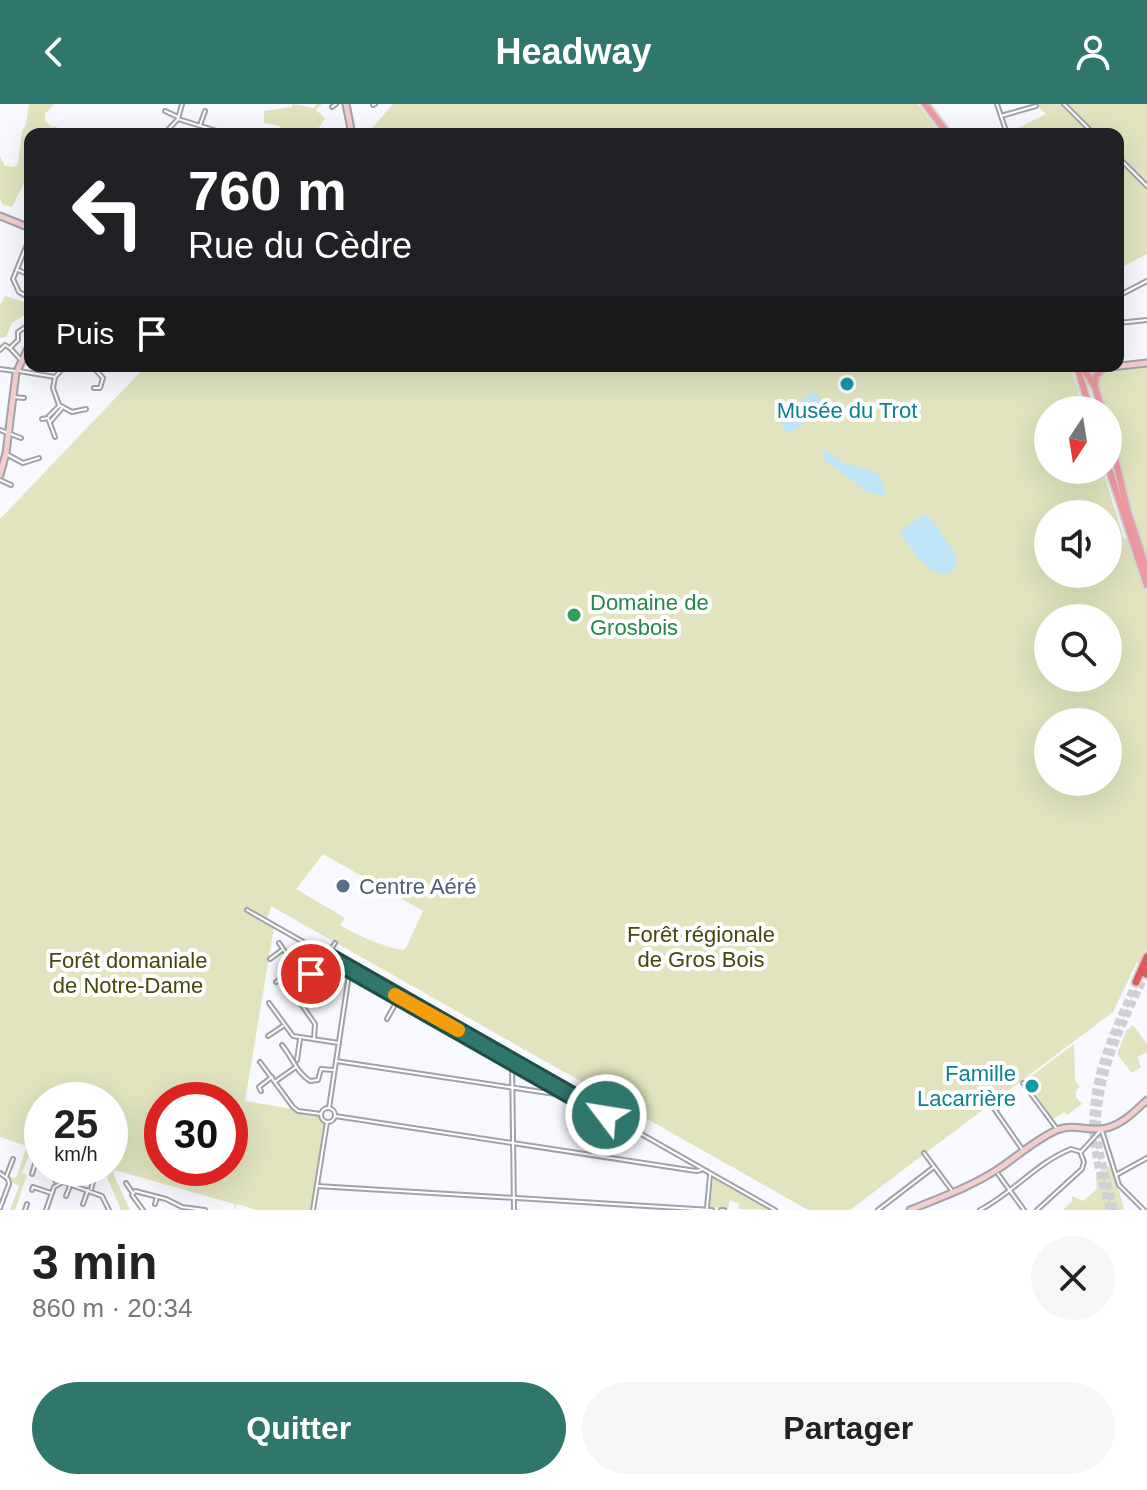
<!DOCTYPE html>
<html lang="fr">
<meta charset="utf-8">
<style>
:root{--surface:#fff;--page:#f6f6f6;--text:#222;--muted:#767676;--accent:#2f766d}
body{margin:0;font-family:Arial,sans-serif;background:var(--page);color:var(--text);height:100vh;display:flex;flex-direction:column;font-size:30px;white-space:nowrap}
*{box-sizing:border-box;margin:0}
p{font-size:26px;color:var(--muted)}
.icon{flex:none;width:44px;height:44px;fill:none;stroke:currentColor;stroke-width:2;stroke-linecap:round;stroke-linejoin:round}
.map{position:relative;height:1106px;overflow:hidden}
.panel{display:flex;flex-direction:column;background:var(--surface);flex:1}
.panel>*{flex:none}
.banner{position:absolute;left:24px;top:24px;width:1100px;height:244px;border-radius:16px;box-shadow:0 8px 32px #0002;background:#202124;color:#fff;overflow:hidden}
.needle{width:52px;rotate:192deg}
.buttons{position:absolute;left:1034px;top:292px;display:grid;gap:16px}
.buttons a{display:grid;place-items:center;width:88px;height:88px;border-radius:50%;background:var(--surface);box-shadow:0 8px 32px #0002;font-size:40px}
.speed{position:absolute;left:24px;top:978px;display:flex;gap:16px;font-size:40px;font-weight:700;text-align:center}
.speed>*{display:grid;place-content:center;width:104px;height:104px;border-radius:50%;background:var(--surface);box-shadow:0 8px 32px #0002;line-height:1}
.speed small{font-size:20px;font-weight:400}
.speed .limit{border:12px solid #d22;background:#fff;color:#111}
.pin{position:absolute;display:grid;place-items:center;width:68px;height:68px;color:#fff;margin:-34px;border:4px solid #fff;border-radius:50%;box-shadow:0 2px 8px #0007}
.me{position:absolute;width:88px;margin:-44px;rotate:301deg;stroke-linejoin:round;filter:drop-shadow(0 0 6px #0008)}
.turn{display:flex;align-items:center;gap:28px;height:168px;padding:0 32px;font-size:36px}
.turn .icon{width:104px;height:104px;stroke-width:2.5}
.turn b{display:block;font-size:56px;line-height:68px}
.then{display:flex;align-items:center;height:76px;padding:0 32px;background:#0003;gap:16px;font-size:30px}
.round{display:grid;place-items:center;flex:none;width:84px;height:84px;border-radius:42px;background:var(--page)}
.headline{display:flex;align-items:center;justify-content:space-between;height:136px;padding:0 32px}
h1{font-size:48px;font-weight:600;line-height:60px}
.button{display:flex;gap:16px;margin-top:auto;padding:16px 32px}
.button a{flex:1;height:92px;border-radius:48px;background:var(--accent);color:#fff;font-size:32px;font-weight:600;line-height:92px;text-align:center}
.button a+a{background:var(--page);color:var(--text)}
header{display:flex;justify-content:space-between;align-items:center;height:104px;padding:0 32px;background:var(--accent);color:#fff;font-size:36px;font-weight:600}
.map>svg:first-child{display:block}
</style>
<header><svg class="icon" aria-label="back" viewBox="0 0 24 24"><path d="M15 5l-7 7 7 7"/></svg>Headway<svg class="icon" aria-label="person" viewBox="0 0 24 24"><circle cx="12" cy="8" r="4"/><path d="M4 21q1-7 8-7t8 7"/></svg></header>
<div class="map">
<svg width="1147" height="1106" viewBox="0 0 1147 1106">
<rect width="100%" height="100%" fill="#f7f9fe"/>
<!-- green -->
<g fill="#e1e4bf" fill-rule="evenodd">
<path d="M29,0H54L45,10V17L52,23L56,22L59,27L75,25V30H30V73H27L12,103L3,101L0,95V52L5,62L14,63L18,60L22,27L26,21Z"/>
<path d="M293,0L314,4L316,0H322L316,6L325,14L315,30H281L280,22L264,19V7L291,3Z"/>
<path d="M393,0H918L941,30H367Z"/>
<path d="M1035,0H1147V150L1118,165V30H1006L1046,10Z"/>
<path d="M5,192L30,200V208L12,219L6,233L0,234V201Z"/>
<path d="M146,262H1071L1084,306H1048V366H1103L1124,435H1127L1134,445L1147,488V846L1141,860L1137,858L1113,908L850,1106H808L271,802L267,816L274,823L245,997L316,1009L325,1018L313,1106H257L237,1100L235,1106L234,1100L115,1066L113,1069L130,1106H121L103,1064H110V996H42V1046L32,1043L22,1069L27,1071L15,1106H10L19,1082L11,1078L8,1073L16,1074L27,1042L0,1033V415ZM1048,410H1108V470H1048ZM1048,514H1108V574H1048ZM1048,618H1108V678H1048ZM323,750L423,807L406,844L402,846C382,842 358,832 340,821L345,814L296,785ZM162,996H230V1064H162Z"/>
<path d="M1147,263V455L1108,319V306H1104L1098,274L1105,269Z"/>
<path d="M1133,921L1147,940V948L1137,953L1141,963L1132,969L1117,950L1126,927Z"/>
<path d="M1074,940L1075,976L1080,983L1076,986V993L1082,1000L1067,1011L1064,1008L1053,1015L1026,976Z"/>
<path d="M1109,1061L1118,1083L1124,1106H1063L1072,1097V1092L1083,1097L1097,1085L1096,1072Z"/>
<path d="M713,1074L769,1105V1106L738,1105L739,1100L730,1096L728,1105L710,1103Z"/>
</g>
<!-- water -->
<g fill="#bee5f9">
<path d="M816,286L817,293L827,301L790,329L783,325L779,314Z"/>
<path d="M823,345C831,349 837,356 845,359C863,367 885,362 885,392L868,388L823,355Z"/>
<path d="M922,411L928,412L956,450L955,464L948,470C925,471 914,447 902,432L903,425Z"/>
</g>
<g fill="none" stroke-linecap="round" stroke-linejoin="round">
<!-- highway-tunnel -->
<g stroke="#ced0d4" stroke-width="7" stroke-dasharray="7 3.5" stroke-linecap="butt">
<path d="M1109,1105C1104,1083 1096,1061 1094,1038C1087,979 1113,930 1136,878"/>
<path d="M1114,1106C1110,1084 1102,1062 1099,1040C1091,980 1122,922 1146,870"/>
</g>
<defs>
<g id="street">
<path d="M997,0L1007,30"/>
<path d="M1064,0L1094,30"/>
<path d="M373,1L375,0"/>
<path d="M332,3L336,0"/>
<path d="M165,7L178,13"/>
<path d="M1001,12L1036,2"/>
<path d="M178,15L227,30"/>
<path d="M200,21L205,7"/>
<path d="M164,30L178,15L182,0"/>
<path d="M338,30L349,28"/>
<path d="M1118,53L1147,82"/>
<path d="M30,133L13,175L19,188L30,194"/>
<path d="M18,166L30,171"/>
<path d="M1118,192L1147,177"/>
<path d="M1118,219L1147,216"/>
<path d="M0,246L5,241L10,244"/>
<path d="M21,256L10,244L18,236V228L30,220"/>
<path d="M92,262L103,274L100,284H94"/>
<path d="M127,262H128"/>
<path d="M0,265L15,267"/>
<path d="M19,267L55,273L65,262"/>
<path d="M55,273L53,284L59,301L72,308L86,305"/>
<path d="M14,293L24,294"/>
<path d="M49,312L59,302"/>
<path d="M42,315L48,314L55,333"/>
<path d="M51,317L62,304"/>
<path d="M0,326L21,334"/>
<path d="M8,351L23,359L39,354"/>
<path d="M0,376L11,381"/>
<path d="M247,806L775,1106"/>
<path d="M279,839L296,864"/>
<path d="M328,850L335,839"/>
<path d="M270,855L282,846"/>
<path d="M304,860L324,881L325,886"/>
<path d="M276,878L319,849"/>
<path d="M299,897L315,920L314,934"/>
<path d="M269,899L293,932L339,939"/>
<path d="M387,915L398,895"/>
<path d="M268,932L283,922"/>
<path d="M282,941C292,953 297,969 310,977L318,976L321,965L333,966"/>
<path d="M297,956L300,935"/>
<path d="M336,957L562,991L567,989"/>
<path d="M260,958L293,1003L298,1007L321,1010"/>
<path d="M512,958L514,1106"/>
<path d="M276,977L296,963"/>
<path d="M1023,979L1057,1025"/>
<path d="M261,987L259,983L272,973"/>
<path d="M329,1004L350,864"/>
<circle cx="328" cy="1011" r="7"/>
<path d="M995,1006L1022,1045"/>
<path d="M335,1012L696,1067L701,1066"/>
<path d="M1102,1027L1119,1081L1144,1106"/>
<path d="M1081,1048L1101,1026"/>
<path d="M924,1049L953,1088"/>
<path d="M52,1064L56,1078"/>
<path d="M0,1069L8,1075L9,1080L0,1104"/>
<path d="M32,1070L36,1057L42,1059"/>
<path d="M998,1070L1024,1106"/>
<path d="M1116,1071L1147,1054"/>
<path d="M6,1073L13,1055"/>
<path d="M126,1079L132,1088"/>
<path d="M74,1081L78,1068"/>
<path d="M317,1082L712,1106"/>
<path d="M91,1085L95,1071"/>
<path d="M32,1086L33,1083L51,1089"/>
<path d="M66,1092L70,1082"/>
<path d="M83,1100L88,1086"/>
<path d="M155,1100L157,1093"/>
<path d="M707,1104L710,1071"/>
<path d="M25,1106L27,1100"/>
<path d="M46,1106L54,1083L63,1078L102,1092L109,1106"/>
<path d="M143,1106L132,1091L135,1087L166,1095L182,1103L205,1106"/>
<path d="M313,1106L327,1018"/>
<path d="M721,1106H724"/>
<path d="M878,1106L934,1063"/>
<path d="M980,1106C1013,1089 1036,1059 1071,1045L1081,1048"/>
<path d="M1037,1106L1082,1065L1084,1058L1081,1050"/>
</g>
<g id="secondary">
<path d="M346,0L352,30"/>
<path d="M0,112L30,124"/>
<path d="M18,265L30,240"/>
<path d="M1085,266L1147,259"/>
<path d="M0,371L6,349L16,269"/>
<path d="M910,1106C939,1094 968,1084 995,1067C1016,1054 1034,1036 1057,1026C1071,1020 1086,1026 1100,1025C1119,1024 1134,1008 1147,996"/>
</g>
<g id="primary">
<path d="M925,0L948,30"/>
<path d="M1077,262L1090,306"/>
<path d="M1082,262L1095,283L1102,306"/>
<path d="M1095,280L1096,272L1102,266"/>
<path d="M1108,325L1128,408L1147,466"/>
<path d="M1108,362L1147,481"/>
</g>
<g id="highway">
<path d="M1146,870L1147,867"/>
<path d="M1136,878L1147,853"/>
</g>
</defs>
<!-- street casing -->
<use href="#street" stroke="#a1a3a8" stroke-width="6"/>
<!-- secondary casing -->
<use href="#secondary" stroke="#a1a3a8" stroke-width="9"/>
<!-- primary casing -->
<use href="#primary" stroke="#d4d5d5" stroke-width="10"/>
<!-- highway casing -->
<use href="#highway" stroke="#d4d5d5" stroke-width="11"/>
<!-- street -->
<use href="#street" stroke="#fff" stroke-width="2"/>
<!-- secondary -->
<use href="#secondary" stroke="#f6cdcf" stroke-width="5"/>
<!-- primary -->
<use href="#primary" stroke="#ed9ba0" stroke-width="6"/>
<!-- highway -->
<use href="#highway" stroke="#e15960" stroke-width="7"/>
</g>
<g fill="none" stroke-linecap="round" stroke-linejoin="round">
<defs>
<path id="route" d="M311,870L304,860L320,848L327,852L606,1011"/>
</defs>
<!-- route casing -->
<use href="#route" stroke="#1f4d47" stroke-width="20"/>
<!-- route -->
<use href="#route" stroke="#2f766d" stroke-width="14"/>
<!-- slow -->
<path stroke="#f59e0b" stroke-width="14" d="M395,891L458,926"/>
</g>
<!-- markers -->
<g fill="#0f9aa8" stroke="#fff" stroke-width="3">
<circle cx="847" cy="280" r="8"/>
<circle cx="1032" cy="982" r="8"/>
</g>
<circle fill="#2e9e5b" stroke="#fff" stroke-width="3" cx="574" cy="511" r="8"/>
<circle fill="#5c6f8a" stroke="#fff" stroke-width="3" cx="343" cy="782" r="8"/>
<g text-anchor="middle" stroke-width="8" stroke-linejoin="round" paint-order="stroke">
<!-- culture labels -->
<g font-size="22" fill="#0d838f" stroke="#fff">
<text x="847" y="314">Musée du Trot</text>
<text x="1016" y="977" text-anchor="end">Famille<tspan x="1016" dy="25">Lacarrière</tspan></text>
</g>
<!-- leisure labels -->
<g font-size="22" fill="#27864d" stroke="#fff" text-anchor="start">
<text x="590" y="506">Domaine de<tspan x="590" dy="25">Grosbois</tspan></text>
</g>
<!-- service labels -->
<g font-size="22" fill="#4e5e75" stroke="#fff" text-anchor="start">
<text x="359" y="790">Centre Aéré</text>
</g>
<!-- park labels -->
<g font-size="22" fill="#46470a" stroke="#fff">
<text x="701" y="838">Forêt régionale<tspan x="701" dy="25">de Gros Bois</tspan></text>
<text x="128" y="864">Forêt domaniale<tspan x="128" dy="25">de Notre-Dame</tspan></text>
</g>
</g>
</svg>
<div class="buttons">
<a><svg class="needle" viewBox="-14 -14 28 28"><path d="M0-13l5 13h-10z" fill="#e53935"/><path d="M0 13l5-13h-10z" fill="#767676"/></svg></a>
<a><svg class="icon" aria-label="sound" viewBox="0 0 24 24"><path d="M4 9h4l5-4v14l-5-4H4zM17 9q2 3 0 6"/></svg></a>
<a><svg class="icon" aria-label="search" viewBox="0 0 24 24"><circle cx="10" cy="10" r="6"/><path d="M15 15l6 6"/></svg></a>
<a><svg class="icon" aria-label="layers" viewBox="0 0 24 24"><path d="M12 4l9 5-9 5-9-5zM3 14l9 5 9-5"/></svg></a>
</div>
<div class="speed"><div>25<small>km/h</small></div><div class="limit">30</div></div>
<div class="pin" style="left:311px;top:870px;background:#d93025"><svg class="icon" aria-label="arrive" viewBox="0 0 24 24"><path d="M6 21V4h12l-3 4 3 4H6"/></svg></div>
<svg class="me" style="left:606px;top:1011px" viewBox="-20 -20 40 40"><circle r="17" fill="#2f766d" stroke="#fff" stroke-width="3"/><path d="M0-11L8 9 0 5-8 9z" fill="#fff"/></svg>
<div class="banner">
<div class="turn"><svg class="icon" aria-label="left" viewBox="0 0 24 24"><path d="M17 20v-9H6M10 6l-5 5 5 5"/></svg><div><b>760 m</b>Rue du Cèdre</div></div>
<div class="then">Puis<svg class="icon" aria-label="arrive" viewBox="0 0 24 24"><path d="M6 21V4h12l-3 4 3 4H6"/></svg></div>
</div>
</div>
<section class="panel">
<div class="headline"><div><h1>3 min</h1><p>860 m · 20:34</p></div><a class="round"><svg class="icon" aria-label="close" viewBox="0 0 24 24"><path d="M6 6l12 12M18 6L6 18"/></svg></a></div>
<div class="button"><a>Quitter</a><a>Partager</a></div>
</section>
